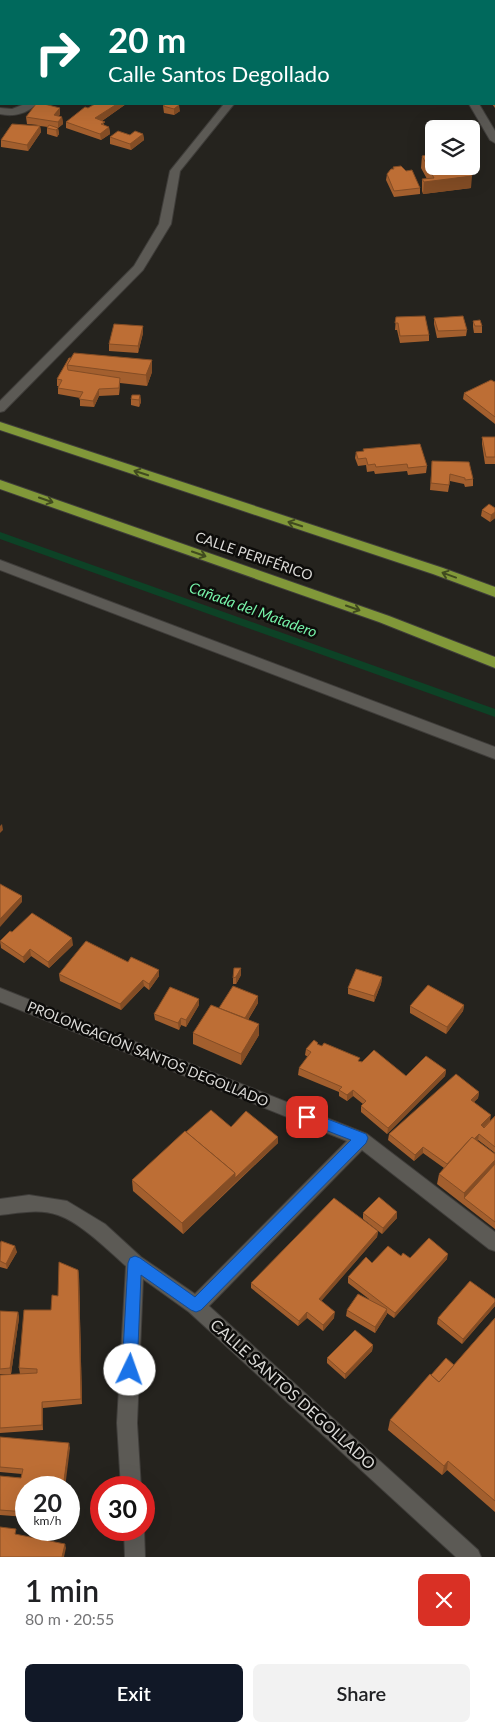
<!DOCTYPE html>
<meta charset="utf-8">
<style>
:root{--surface:#fff;--page:#f2f2f2;--text:#202124;--muted:#757577;--accent:#111827}
body{margin:0;font-family:Lato,sans-serif;background:var(--page);color:var(--text);height:100vh;display:flex;flex-direction:column;font-size:19px;white-space:nowrap}
*{box-sizing:border-box;margin:0}
p{font-size:16px;color:var(--muted)}
.icon{flex:none;width:28px;height:28px;fill:none;stroke:currentColor;stroke-width:2;stroke-linecap:round;stroke-linejoin:round}
.map{position:relative;height:1557px;overflow:hidden}
.details{display:flex;flex-direction:column;background:var(--surface);flex:1}
.details>*{flex:none}
.top-card{position:absolute;left:0px;top:0px;width:495px;height:105px;box-shadow:0 5px 20px #0002;background:#00695c;color:#fff;overflow:hidden}
.buttons{position:absolute;left:425px;top:120px;display:grid;gap:10px}
.buttons a{display:grid;place-items:center;width:55px;height:55px;border-radius:8px;background:var(--surface);box-shadow:0 5px 20px #0002;font-size:25px}
.speed{position:absolute;left:15px;top:1476px;display:flex;gap:10px;font-size:25px;font-weight:700;text-align:center}
.speed>*{display:grid;place-content:center;width:65px;height:65px;border-radius:50%;background:var(--surface);box-shadow:0 5px 20px #0002;line-height:1}
.speed small{font-size:12px;font-weight:400}
.speed .limit{border:8px solid #d22;background:#fff;color:#111}
.pin{position:absolute;display:grid;place-items:center;width:42px;height:42px;color:#fff;margin:-21px;border-radius:10px;box-shadow:0 2px 8px #0006}
.me{position:absolute;width:55px;margin:-28px;rotate:3deg;stroke-linejoin:round;filter:drop-shadow(0 0 4px #0008)}
.turn{display:flex;align-items:center;gap:18px;height:105px;padding:0 25px;font-size:22px}
.turn .icon{width:65px;height:65px;stroke-width:2.5}
.turn b{display:block;font-size:35px;line-height:42px}
.round{display:grid;place-items:center;flex:none;width:52px;height:52px;border-radius:8px;background:var(--page)}
.headline{display:flex;align-items:center;justify-content:space-between;height:85px;padding:0 25px}
h1{font-size:30px;font-weight:600;line-height:38px}
.primary-button{display:flex;gap:10px;margin-top:auto;padding:10px 25px}
.primary-button a{flex:1;height:58px;border-radius:8px;background:var(--accent);color:#fff;font-size:20px;font-weight:600;line-height:58px;text-align:center}
.primary-button a+a{background:var(--page);color:var(--text)}
.map>svg:first-child{display:block}
</style>
<div class="map">
<svg width="495" height="1557" viewBox="0 0 495 1557">
<rect width="100%" height="100%" fill="#25231e"/>
<g fill="none" stroke-linecap="round" stroke-linejoin="round">
<!-- stream -->
<path fill="#0d4226" fill-rule="evenodd" d="M0,532L495,709V717L0,539Z"/>
<defs>
<g id="minor">
<rect x="6" y="0" width="10" height="1"/>
<rect x="91" y="0" width="10" height="1"/>
<rect x="300" y="0" width="10" height="1"/>
<rect x="409" y="0" width="10" height="1"/>
<path d="M25,104H36C27,114 13,117 0,114V108L12,109Z"/>
<path d="M224,104H234L180,171L171,224L143,270L4,411L0,412V401L134,266L159,224L170,171Z"/>
<path d="M469,104H479L495,131V143L490,140Z"/>
<path d="M0,560L495,747V759L0,570Z"/>
<path d="M0,988L367,1134L495,1232V1251L489,1249L362,1150L209,1306L478,1550L481,1557H456L189,1312L143,1279L137,1423L141,1488H121L117,1423L126,1266C108,1250 81,1223 58,1215C40,1208 18,1213 0,1215V1199L29,1195L67,1201L105,1224L141,1257L195,1294L347,1141L0,1002Z"/>
<path d="M124,1530L144,1529L145,1557H125Z"/>
</g>
<g id="highway">
<path d="M0,422L443,568L495,587V597L433,574L0,430Z"/>
<path d="M0,480L389,616L495,657V668L379,622L0,489Z"/>
</g>
</defs>
<!-- minor casing -->
<use href="#minor" stroke="#3f3d3a" stroke-width="2"/>
<!-- highway casing -->
<use href="#highway" stroke="#3f3d3a" stroke-width="2"/>
<!-- minor -->
<use href="#minor" fill="#5c5a55" fill-rule="evenodd"/>
<!-- highway -->
<use href="#highway" fill="#819839" fill-rule="evenodd"/>
</g>
<!-- wall -->
<g fill="#a35f2e">
<rect x="43" y="0" width="15" height="1"/>
<path d="M428,0H495V21H494V1H428Z"/>
<path d="M494,95H495V108L492,104H494Z"/>
<path d="M95,104H126L102,121L105,126L109,127L110,134L101,140L66,128V122Z"/>
<path d="M166,104L180,111L174,115L164,113L163,106Z"/>
<path d="M60,114L59,116L62,117L63,124L58,128L59,134L57,137L47,134V128L48,127L40,126L41,132L28,151L1,147V140L38,125L27,124L26,117Z"/>
<path d="M143,134L144,140L131,150L110,144V137Z"/>
<path d="M422,156L471,188L423,194L422,191V179H427L421,168Z"/>
<path d="M393,167L420,188V194L394,197L386,180L387,174L393,169Z"/>
<path d="M396,317L429,335V341L400,343L397,330H395Z"/>
<path d="M434,318L467,330L466,336L437,338L434,324Z"/>
<path d="M473,321L482,326V333H474L473,327Z"/>
<path d="M143,326V333L138,353L109,351V344Z"/>
<path d="M69,358L152,372L147,386L120,383L119,395L99,396L94,407L80,406V398L58,394V388L59,386H57V379Z"/>
<path d="M495,382V424L463,399L464,393Z"/>
<path d="M140,395L141,402L139,407L131,405V399Z"/>
<path d="M482,437H495V464H485L482,444Z"/>
<path d="M356,452L427,466L426,473L408,475L407,471L375,474L374,471L367,472L366,465L358,466L355,458Z"/>
<path d="M432,461L473,479V486L465,487L464,484L450,481L448,492L430,490Z"/>
<path d="M495,508V518L490,522L481,516L482,510Z"/>
<path d="M12,932L73,945L49,968L31,956L24,963L1,948L0,941Z"/>
<path d="M59,974L159,976L149,990L144,986L121,1010L60,981Z"/>
<path d="M241,975L236,984H233V978Z"/>
<path d="M382,977L381,984L374,1002L348,994V988Z"/>
<path d="M258,1003L248,1020L259,1035L241,1065L193,1044V1033L219,1008Z"/>
<path d="M199,1005L186,1027L181,1025L179,1030L155,1020L154,1014Z"/>
<path d="M464,1005L463,1011L446,1034L410,1013V1006Z"/>
<path d="M318,1045L359,1061L406,1076L446,1070L445,1076L387,1134L361,1112V1106L363,1104L353,1096L347,1101L339,1096V1092L298,1075L299,1068L308,1057L305,1055L306,1049Z"/>
<path d="M479,1092L478,1098L474,1102L490,1121L484,1127L495,1116V1153L478,1140L477,1141L495,1154V1229L437,1184L439,1174L444,1168L423,1153L414,1161L388,1140L389,1134Z"/>
<path d="M231,1127L278,1137V1143L183,1234L133,1191L132,1180L186,1132Z"/>
<path d="M397,1212V1218L382,1234L363,1219V1213Z"/>
<path d="M378,1231L377,1237L321,1301L334,1318L323,1331L307,1318L298,1326L251,1288V1283Z"/>
<path d="M0,1242L17,1252L7,1269L0,1267Z"/>
<path d="M401,1256L410,1258L447,1259L394,1318L387,1313V1314L375,1333L346,1316L347,1310L369,1299L348,1283V1277L372,1263Z"/>
<path d="M78,1270L79,1276L82,1404L43,1408V1430L0,1433V1375L27,1374H20L19,1368L51,1310L58,1296Z"/>
<path d="M495,1299V1306L462,1344L437,1324L438,1318Z"/>
<path d="M0,1311L18,1312L19,1318L11,1374H0Z"/>
<path d="M495,1318V1512L447,1470L442,1475L388,1430L390,1420L431,1375L454,1365Z"/>
<path d="M373,1345L372,1351L345,1379L327,1363V1358Z"/>
<path d="M0,1437L70,1448L26,1488V1517L0,1515V1476L21,1478L22,1474L0,1472Z"/>
</g>
<!-- shaded-wall -->
<g fill="#844d25">
<path d="M117,104H126L96,125L95,118Z"/>
<path d="M179,105L180,111L174,115V109Z"/>
<path d="M60,108V114L55,122L54,115Z"/>
<path d="M62,117L63,124L58,128L59,134L57,137L56,130L58,128V122Z"/>
<path d="M40,126L41,132L28,151L27,145Z"/>
<path d="M109,127L110,134L101,140L100,134Z"/>
<path d="M143,134L144,140L131,150L130,144Z"/>
<path d="M472,176L471,188L423,194L424,182Z"/>
<path d="M143,326V333L138,353V346Z"/>
<path d="M152,360V372L147,386L146,375Z"/>
<path d="M120,378V384L119,395V388Z"/>
<path d="M99,389V396L94,407L93,401Z"/>
<path d="M140,395L141,402L139,407V400Z"/>
<path d="M495,512V518L490,522L491,515Z"/>
<path d="M2,824L3,830L0,833V826Z"/>
<path d="M22,896V902L0,927V919Z"/>
<path d="M72,938L73,945L49,968L48,962Z"/>
<path d="M30,949L31,956L24,963L23,957Z"/>
<path d="M241,968V975L236,984V977Z"/>
<path d="M159,970V976L149,990V984Z"/>
<path d="M382,977L381,984L374,1002V996Z"/>
<path d="M143,980L144,986L121,1010L120,1004Z"/>
<path d="M258,996V1003L242,1029V1022Z"/>
<path d="M199,999V1005L186,1027V1020Z"/>
<path d="M464,1005L463,1011L446,1034L447,1027Z"/>
<path d="M181,1018V1025L179,1030L178,1023Z"/>
<path d="M259,1024V1035L241,1065V1054Z"/>
<path d="M446,1070L445,1076L387,1134L388,1128Z"/>
<path d="M353,1090V1096L347,1101V1095Z"/>
<path d="M479,1092L478,1098L470,1106L471,1100Z"/>
<path d="M491,1115L490,1121L480,1131L481,1125Z"/>
<path d="M479,1134L478,1140L448,1172L449,1166Z"/>
<path d="M278,1137V1143L235,1183V1178Z"/>
<path d="M423,1147V1153L414,1161L415,1155Z"/>
<path d="M495,1160V1168L464,1198V1193Z"/>
<path d="M235,1173V1183L183,1234L182,1223Z"/>
<path d="M397,1212V1218L382,1234L383,1228Z"/>
<path d="M378,1231L377,1237L318,1305L319,1299Z"/>
<path d="M15,1246L17,1252L7,1269L6,1264Z"/>
<path d="M448,1254L447,1259L394,1318L395,1313Z"/>
<path d="M78,1270L79,1276L82,1404L81,1399Z"/>
<path d="M495,1302V1306L462,1344L463,1339Z"/>
<path d="M387,1309V1314L375,1333V1327Z"/>
<path d="M18,1312L19,1318L11,1374L10,1368Z"/>
<path d="M307,1312V1318L298,1326L299,1321Z"/>
<path d="M335,1312L334,1318L323,1331V1325Z"/>
<path d="M373,1345L372,1351L345,1379V1374Z"/>
<path d="M42,1402L43,1408V1430L42,1425Z"/>
<path d="M69,1443L70,1448L65,1488H63Z"/>
<path d="M448,1461L447,1470L442,1475L444,1466Z"/>
<path d="M65,1544L66,1548L64,1557H62Z"/>
</g>
<!-- building -->
<g fill="#bd6e35" stroke="#844d25">
<path d="M60,0H76L75,1H60Z"/>
<path d="M180,0H203L202,1H179Z"/>
<path d="M333,0H359V1H334Z"/>
<path d="M430,0H464L441,1H431Z"/>
<path d="M483,0H495V6H494L495,9V14L494,15V1H484Z"/>
<path d="M36,104H44L60,108L54,115L62,117L58,122L26,117Z"/>
<path d="M95,104H117L95,118L105,122L101,124L109,127L100,134L66,122L85,107L88,108Z"/>
<path d="M166,104H176L179,105L174,109L163,106Z"/>
<path d="M12,124L40,126L27,145L1,140Z"/>
<path d="M49,125L58,128L56,130L47,128Z"/>
<path d="M118,131L130,135L135,131L143,134L130,144L110,137Z"/>
<path d="M434,154V166H467L472,176L424,182L422,179L434,178L422,156Z"/>
<path d="M401,166L406,171L412,170L420,188L394,191L387,174L391,169H394L393,167Z"/>
<path d="M425,316L429,335L400,336L398,323H395L396,317Z"/>
<path d="M463,316L467,330L438,331L434,318Z"/>
<path d="M480,320L482,326H475L473,321Z"/>
<path d="M114,324L143,326L138,346L109,344Z"/>
<path d="M74,353L152,360L146,375L67,365Z"/>
<path d="M69,358H71L67,365L68,370L120,378L119,388L99,389L93,401L79,399L83,392L58,388L62,380L57,379Z"/>
<path d="M491,380L495,382V417L464,393Z"/>
<path d="M132,395H140L139,400L131,399Z"/>
<path d="M482,437H495V457H486Z"/>
<path d="M420,444L427,466L408,468L407,464L376,467L375,464L368,465L366,458L358,459L356,452L364,451L363,449Z"/>
<path d="M432,461L469,462L473,479L465,480V478L450,474L449,485L431,483Z"/>
<path d="M489,504L495,508V512L491,515L482,510Z"/>
<path d="M0,884L22,896L0,919Z"/>
<path d="M32,913L72,938L48,962L30,949L23,957L0,941L10,931L12,932Z"/>
<path d="M86,941L128,962L131,957L159,970L149,984L143,980L120,1004L59,974Z"/>
<path d="M234,968H241L236,977L233,978Z"/>
<path d="M356,969L382,977L374,996L348,988Z"/>
<path d="M428,985L464,1005L447,1027L410,1006Z"/>
<path d="M233,986L258,996L245,1018L219,1008Z"/>
<path d="M170,987L199,999L186,1020L181,1018L178,1023L154,1014Z"/>
<path d="M211,1005L259,1024L241,1054L193,1033Z"/>
<path d="M314,1040L318,1043L317,1044L322,1046L324,1043L360,1058L358,1061L362,1062L374,1050L406,1076L426,1056L446,1070L388,1128L361,1106L366,1101L353,1090L347,1095L339,1090L342,1087L299,1068L311,1052L306,1049Z"/>
<path d="M456,1074L479,1092L471,1100L491,1115L481,1125L484,1128L495,1116V1147L479,1134L474,1139L472,1137L447,1164L423,1147L415,1155L389,1134Z"/>
<path d="M211,1110L231,1127L246,1111L278,1137L235,1178V1173L186,1132Z"/>
<path d="M185,1131L235,1173L182,1223L132,1180Z"/>
<path d="M472,1137L495,1154V1160L464,1193L439,1174Z"/>
<path d="M495,1164V1222L464,1198Z"/>
<path d="M379,1197L397,1212L383,1228L363,1213Z"/>
<path d="M334,1198L378,1231L319,1299L335,1312L323,1325L307,1312L299,1321L251,1283Z"/>
<path d="M429,1238L448,1254L395,1313L348,1277L366,1257L372,1263L388,1246L401,1256L403,1253L410,1258Z"/>
<path d="M1,1241L15,1246L6,1264L0,1261Z"/>
<path d="M59,1262L78,1270L81,1399L42,1402V1425L0,1428V1375L37,1373V1369L19,1368L24,1310H51L52,1295L58,1296Z"/>
<path d="M470,1281L495,1299V1302L463,1339L438,1318Z"/>
<path d="M358,1294L387,1309L375,1327L347,1310Z"/>
<path d="M0,1311L18,1312L10,1368L0,1369Z"/>
<path d="M495,1318V1501L448,1461L444,1466L390,1420L430,1374L439,1382Z"/>
<path d="M355,1330L373,1345L345,1374L327,1358Z"/>
<path d="M446,1358L454,1365L439,1382L431,1375Z"/>
<path d="M0,1437L69,1443L63,1488H26V1512L0,1510V1476L21,1478L23,1469L0,1467Z"/>
<path d="M0,1527L16,1529L15,1534L65,1544L62,1557H0Z"/>
</g>
<!-- one-way arrows -->
<defs><path id="oneway-shaft" d="M-6 0H5M1.5-3L5.5 0L1.5 3" fill="none" stroke-width="1.6" stroke-linecap="round" stroke-linejoin="round" transform="scale(1.25)"/></defs>
<g stroke="#414b1f">
<use href="#oneway-shaft" transform="translate(141 473) rotate(-162)"/>
<use href="#oneway-shaft" transform="translate(46 500) rotate(19)"/>
<use href="#oneway-shaft" transform="translate(295 524) rotate(-162)"/>
<use href="#oneway-shaft" transform="translate(199 554) rotate(19)"/>
<use href="#oneway-shaft" transform="translate(449 575) rotate(-160)"/>
<use href="#oneway-shaft" transform="translate(353 608) rotate(19)"/>
</g>
<!-- route -->
<path fill="#1a73e8" stroke="#114b97" d="M307,1111L366,1134L368,1138L366,1143L201,1310L196,1312L191,1310L141,1275L137,1370L135,1375L130,1377L125,1375L122,1370L128,1263L130,1258L135,1256L140,1258L195,1297L351,1140L302,1121L301,1117L302,1113Z"/>
<g text-anchor="middle" stroke-width="5" stroke-linejoin="round" paint-order="stroke">
<!-- street labels -->
<g font-size="14" fill="#dbdad7" stroke="#0d0c0a">
<text transform="translate(254 556) rotate(19)" y="5">CALLE PERIFÉRICO</text>
<text transform="translate(148 1054) rotate(22)" y="5">PROLONGACIÓN SANTOS DEGOLLADO</text>
</g>
<!-- water labels -->
<g font-size="15" font-style="italic" fill="#76f2a8" stroke="#0d0c0a">
<text transform="translate(253 610) rotate(20)" y="5">Cañada del Matadero</text>
</g>
<!-- near-street labels -->
<g font-size="16" fill="#dbdad7" stroke="#0d0c0a">
<text transform="translate(293 1394) rotate(42)" y="6">CALLE SANTOS DEGOLLADO</text>
</g>
</g>
</svg>
<div class="buttons">
<a><svg class="icon" aria-label="layers" viewBox="0 0 24 24"><path d="M12 4l9 5-9 5-9-5zM3 14l9 5 9-5"/></svg></a>
</div>
<div class="speed"><div>20<small>km/h</small></div><div class="limit">30</div></div>
<div class="pin" style="left:307px;top:1117px;background:#d93025"><svg class="icon" aria-label="arrive" viewBox="0 0 24 24"><path d="M6 21V4h12l-3 4 3 4H6"/></svg></div>
<svg class="me" style="left:130px;top:1370px" viewBox="-20 -20 40 40"><circle r="19" fill="#fff"/><path d="M0-13L10 11 0 6-10 11z" fill="#1a73e8"/></svg>
<div class="top-card">
<div class="turn"><svg class="icon" aria-label="right" viewBox="0 0 24 24"><path d="M7 20v-9h11M14 6l5 5-5 5"/></svg><div><b>20 m</b>Calle Santos Degollado</div></div>
</div>
</div>
<section class="details">
<div class="headline"><div><h1>1 min</h1><p>80 m · 20:55</p></div><a class="round" style="background:#d93025;color:#fff"><svg class="icon" aria-label="close" viewBox="0 0 24 24"><path d="M6 6l12 12M18 6L6 18"/></svg></a></div>
<div class="primary-button"><a>Exit</a><a>Share</a></div>
</section>
